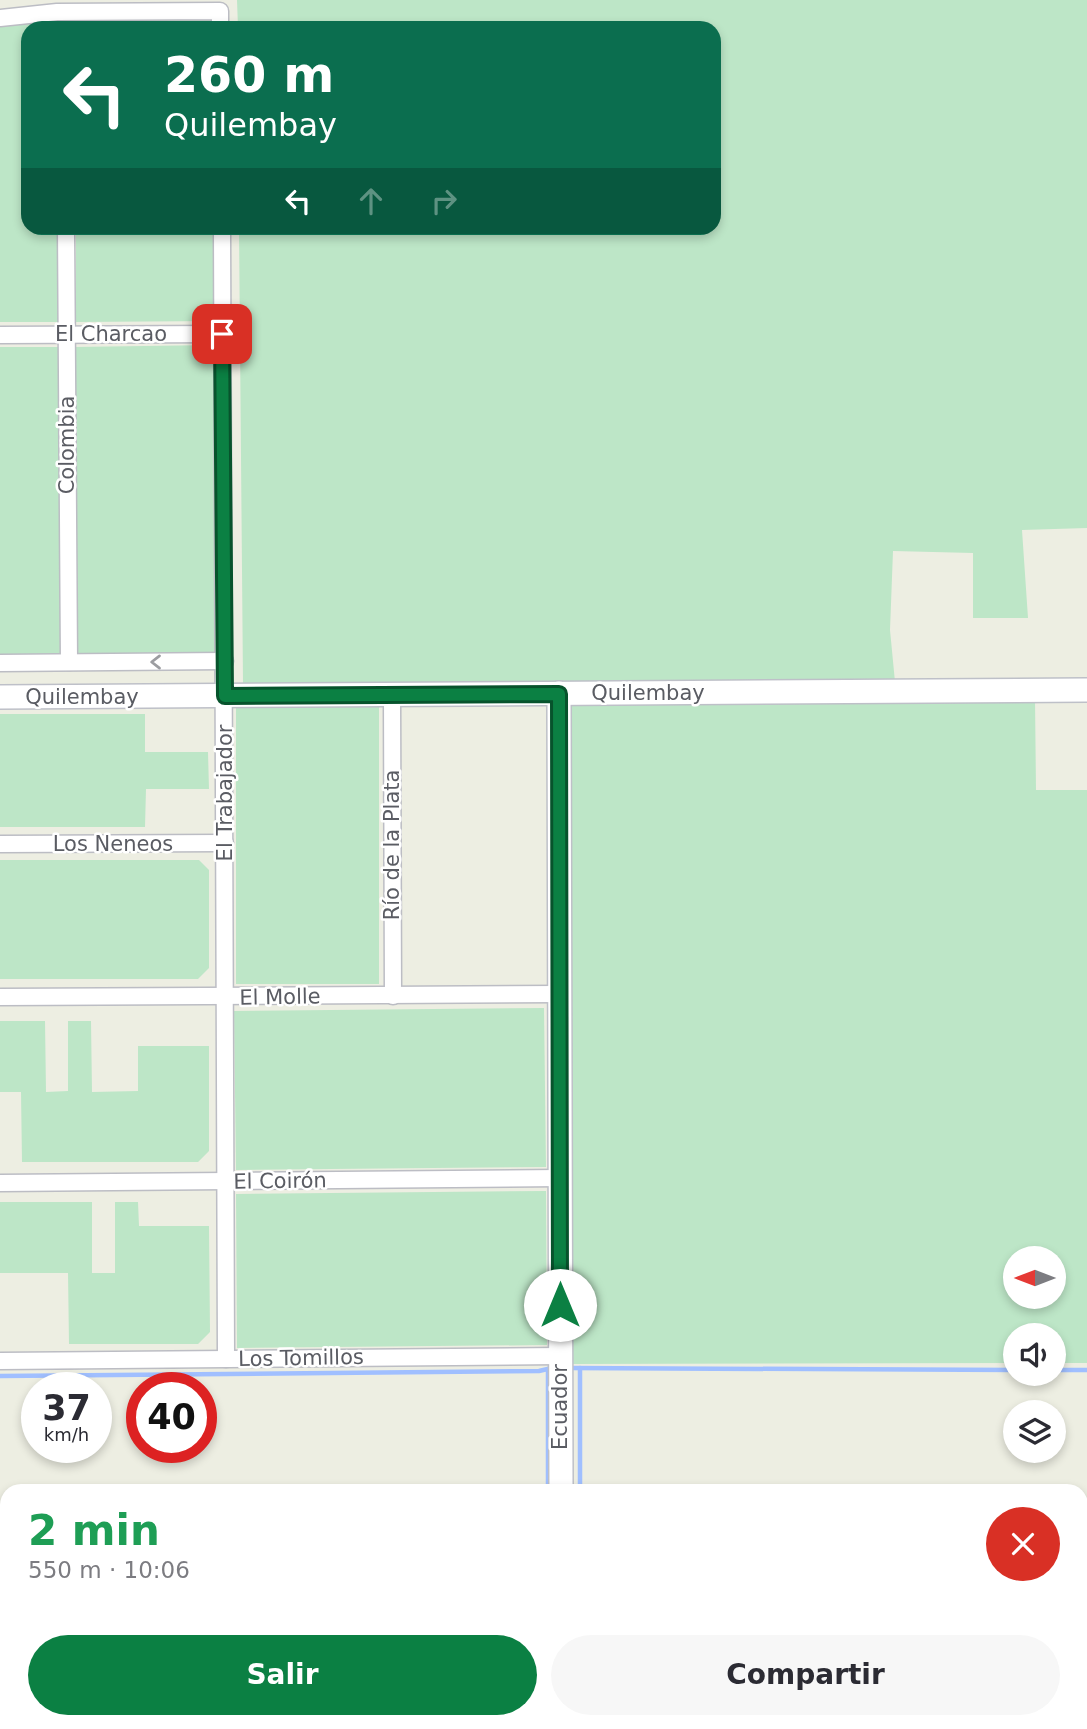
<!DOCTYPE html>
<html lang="es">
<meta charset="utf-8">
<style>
:root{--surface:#fff;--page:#f7f7f7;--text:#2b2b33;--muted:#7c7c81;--accent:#0b8043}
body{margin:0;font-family:"DejaVu Sans",sans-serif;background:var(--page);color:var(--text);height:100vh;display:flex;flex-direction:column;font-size:26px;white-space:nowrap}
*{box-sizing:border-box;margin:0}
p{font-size:23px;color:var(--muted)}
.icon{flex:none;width:38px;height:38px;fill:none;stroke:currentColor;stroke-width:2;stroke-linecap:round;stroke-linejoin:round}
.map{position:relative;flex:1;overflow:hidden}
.panel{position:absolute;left:0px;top:1484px;width:1088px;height:245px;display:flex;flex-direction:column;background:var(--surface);border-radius:21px 21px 0 0;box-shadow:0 4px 10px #0003}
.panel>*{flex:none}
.guide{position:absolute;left:21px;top:21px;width:700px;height:214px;border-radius:21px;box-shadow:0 4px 10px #0003;background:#0b6e4f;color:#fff;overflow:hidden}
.needle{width:46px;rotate:270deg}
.controls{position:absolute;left:1003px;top:1246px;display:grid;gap:14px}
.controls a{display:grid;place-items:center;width:63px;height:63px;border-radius:50%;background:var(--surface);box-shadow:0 4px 10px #0003;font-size:35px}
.speed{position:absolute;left:21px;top:1372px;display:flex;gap:14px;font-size:35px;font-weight:700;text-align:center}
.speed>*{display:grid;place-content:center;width:91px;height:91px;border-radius:50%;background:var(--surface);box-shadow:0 4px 10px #0003;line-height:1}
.speed small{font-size:18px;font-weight:400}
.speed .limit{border:10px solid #d22;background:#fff;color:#111}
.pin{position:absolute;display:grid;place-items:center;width:60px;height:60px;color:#fff;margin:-30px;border-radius:14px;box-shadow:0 4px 10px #0006}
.me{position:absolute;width:77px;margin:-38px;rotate:0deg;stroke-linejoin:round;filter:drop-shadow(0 0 5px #0008)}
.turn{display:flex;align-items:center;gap:24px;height:147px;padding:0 28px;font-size:32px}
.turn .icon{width:91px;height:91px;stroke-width:2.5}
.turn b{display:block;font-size:49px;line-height:60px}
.lanes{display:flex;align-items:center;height:66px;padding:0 28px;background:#0003;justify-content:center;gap:35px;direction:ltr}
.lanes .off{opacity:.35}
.round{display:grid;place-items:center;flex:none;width:74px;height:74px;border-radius:37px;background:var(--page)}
.headline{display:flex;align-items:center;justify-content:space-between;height:119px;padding:0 28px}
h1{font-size:42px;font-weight:800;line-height:52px;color:#1e9e55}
.primary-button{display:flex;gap:14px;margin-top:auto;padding:14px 28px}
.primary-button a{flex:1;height:80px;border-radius:42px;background:var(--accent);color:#fff;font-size:28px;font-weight:800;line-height:80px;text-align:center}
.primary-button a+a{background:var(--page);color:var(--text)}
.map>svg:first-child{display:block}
</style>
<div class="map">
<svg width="1087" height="1729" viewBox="0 0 1087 1729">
<rect width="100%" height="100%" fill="#edeee2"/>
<!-- green -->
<g fill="#bde6c7" fill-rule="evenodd">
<path d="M237,0H1087V528L1022,530L1028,618H973V553L893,551L890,630L895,682L243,684L239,228H714V28H238Z"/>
<rect x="74" y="18" width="140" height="10"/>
<path d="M56,20V28H28V228H58L59,322H0V27Z"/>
<path d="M76,228H216L217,321L76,322Z"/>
<path d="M215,345L217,653L76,654L74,347Z"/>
<path d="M0,347H58L61,654L0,655Z"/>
<path d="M1035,699L1036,790H1087V1363H1054V1335H1015V1363L571,1364L570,704ZM1015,1258H1054V1297H1015Z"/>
<rect x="236" y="705" width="143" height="279"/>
<path d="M0,714H145V752H208L209,789H146L145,827H0Z"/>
<path d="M0,860H199L209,870V968L198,979H0Z"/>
<path d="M544,1008L546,1167L236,1170L234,1011Z"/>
<path d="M0,1021H45L46,1092L68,1091V1021H91L92,1092L138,1091V1046H209V1151L198,1162H22L21,1092H0Z"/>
<path d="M546,1191L547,1345L237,1348L236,1194Z"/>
<path d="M0,1202H92V1273H115V1202H138L139,1226H209L210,1332L198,1344H69L68,1273H0Z"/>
</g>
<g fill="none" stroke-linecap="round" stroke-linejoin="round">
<!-- stream -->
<g stroke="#a0bfff" stroke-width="4.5">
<path d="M568,1368L1015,1370"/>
<path d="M548,1369V1491"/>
<path d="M1054,1370H1087"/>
<path d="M0,1376L539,1371L552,1368"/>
<path d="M580,1491V1368"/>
<path d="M548,1722V1729"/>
<path d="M579,1729V1722"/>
</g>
<defs>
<g id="street">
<path d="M0,18L57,12L220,11V28"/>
<path d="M66,228L69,662"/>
<path d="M222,228L226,1359"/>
<path d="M0,335L222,334"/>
<path d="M0,663L225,661"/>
<path d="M392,694L393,996"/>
<path d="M0,844L225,843"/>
<path d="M0,997L560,994"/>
<path d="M0,1183L560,1178"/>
<path d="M0,1361L560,1356"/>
</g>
<g id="secondary">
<path d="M559,693L561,1491"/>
<path d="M0,697L1087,690"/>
<path d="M561,1722V1729"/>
</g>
</defs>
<!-- street casing -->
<use href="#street" stroke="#bcbdc4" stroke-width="19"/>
<!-- secondary casing -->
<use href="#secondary" stroke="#bec0c8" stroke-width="26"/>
<!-- street -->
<use href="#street" stroke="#fff" stroke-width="16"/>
<!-- secondary -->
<use href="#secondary" stroke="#fff" stroke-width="23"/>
</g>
<!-- one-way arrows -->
<defs><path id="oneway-chevron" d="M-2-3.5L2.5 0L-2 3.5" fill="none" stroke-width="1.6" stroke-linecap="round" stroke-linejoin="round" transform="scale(1.75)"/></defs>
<use stroke="#9c9da1" href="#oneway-chevron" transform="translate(156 662) rotate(180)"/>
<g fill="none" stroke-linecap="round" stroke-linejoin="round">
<defs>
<path id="route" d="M222,334L225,696L559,694L560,1305"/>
</defs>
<!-- route casing -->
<use href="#route" stroke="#07532c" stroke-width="18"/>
<!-- route -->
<use href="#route" stroke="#0b8043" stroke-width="12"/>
</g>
<g text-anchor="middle" stroke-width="5" stroke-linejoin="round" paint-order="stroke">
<!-- street labels -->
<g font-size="21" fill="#5a5c63" stroke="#fff">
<text x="111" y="341">El Charcao</text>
<text transform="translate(67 445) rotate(-90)" y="7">Colombia</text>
<text x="648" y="700">Quilembay</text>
<text x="82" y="704">Quilembay</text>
<text transform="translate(225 793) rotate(-90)" y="7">El Trabajador</text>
<text x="113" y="851">Los Neneos</text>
<text transform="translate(392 845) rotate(-90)" y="7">Río de la Plata</text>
<text transform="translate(280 997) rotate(-1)" y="7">El Molle</text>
<text transform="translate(280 1181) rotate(-1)" y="7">El Coirón</text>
<text transform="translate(301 1358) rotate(-1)" y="7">Los Tomillos</text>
<text transform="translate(560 1407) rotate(-90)" y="7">Ecuador</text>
</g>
</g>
</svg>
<div class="controls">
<a><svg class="needle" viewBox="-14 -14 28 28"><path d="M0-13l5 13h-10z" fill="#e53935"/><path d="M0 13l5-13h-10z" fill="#7c7c81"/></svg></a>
<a><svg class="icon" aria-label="sound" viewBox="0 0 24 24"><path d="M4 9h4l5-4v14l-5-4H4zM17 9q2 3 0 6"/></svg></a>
<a><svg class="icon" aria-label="layers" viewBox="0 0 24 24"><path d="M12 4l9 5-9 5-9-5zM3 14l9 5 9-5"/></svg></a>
</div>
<div class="speed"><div>37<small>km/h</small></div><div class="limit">40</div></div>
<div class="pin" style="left:222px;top:334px;background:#d93025"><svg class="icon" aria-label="arrive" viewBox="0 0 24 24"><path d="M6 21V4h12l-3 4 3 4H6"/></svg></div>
<svg class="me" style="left:560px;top:1305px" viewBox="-20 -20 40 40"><circle r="19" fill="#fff"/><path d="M0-13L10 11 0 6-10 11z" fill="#0b8043"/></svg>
<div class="guide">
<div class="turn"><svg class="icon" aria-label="left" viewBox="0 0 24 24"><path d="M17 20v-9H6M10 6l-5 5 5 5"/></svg><div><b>260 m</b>Quilembay</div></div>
<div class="lanes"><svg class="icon" aria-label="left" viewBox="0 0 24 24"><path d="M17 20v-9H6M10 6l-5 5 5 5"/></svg><svg class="icon off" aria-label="ahead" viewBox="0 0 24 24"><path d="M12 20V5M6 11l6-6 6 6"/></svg><svg class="icon off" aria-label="right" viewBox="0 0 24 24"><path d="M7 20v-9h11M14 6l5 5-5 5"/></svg></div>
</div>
<section class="panel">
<div class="headline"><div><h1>2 min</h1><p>550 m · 10:06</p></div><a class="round" style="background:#d93025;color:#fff"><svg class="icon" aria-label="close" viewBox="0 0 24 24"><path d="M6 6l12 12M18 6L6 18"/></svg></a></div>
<div class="primary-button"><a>Salir</a><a>Compartir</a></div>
</section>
</div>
